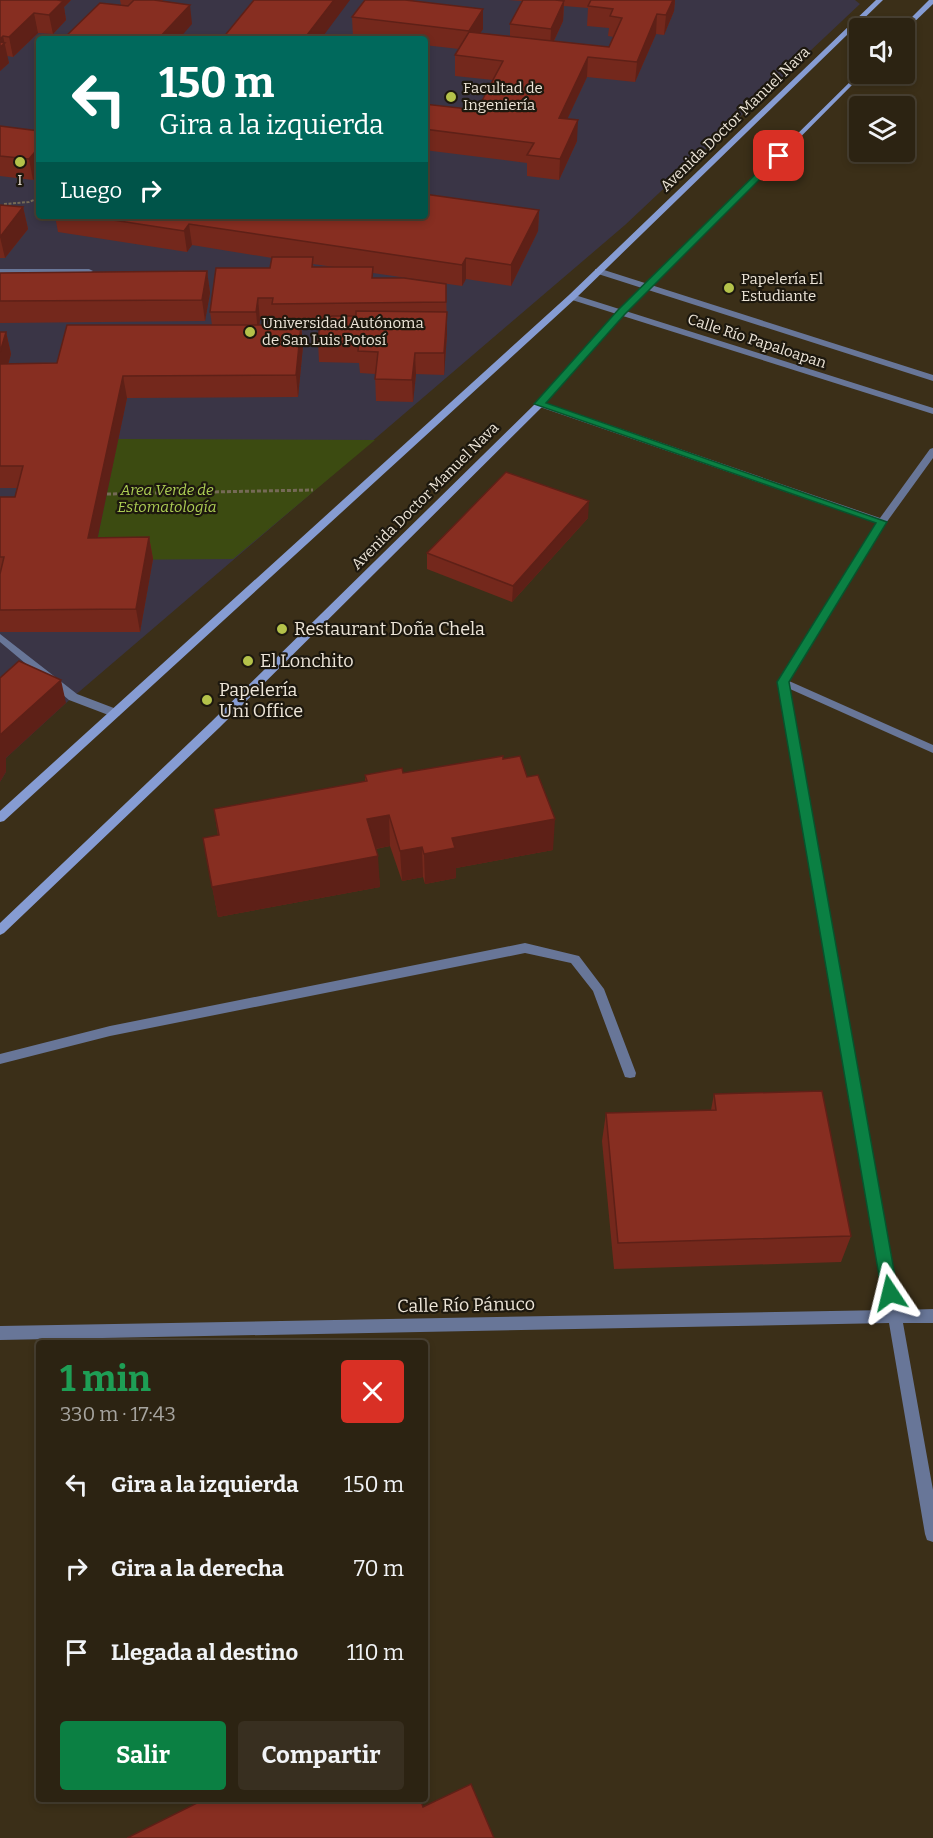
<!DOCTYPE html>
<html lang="es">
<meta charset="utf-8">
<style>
:root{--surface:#2c2312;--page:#382f20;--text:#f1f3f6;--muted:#a6a49f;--line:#484032;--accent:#0b8043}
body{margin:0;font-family:Bitter,serif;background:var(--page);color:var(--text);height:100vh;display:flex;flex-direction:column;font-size:22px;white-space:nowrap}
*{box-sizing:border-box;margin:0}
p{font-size:20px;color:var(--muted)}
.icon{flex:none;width:33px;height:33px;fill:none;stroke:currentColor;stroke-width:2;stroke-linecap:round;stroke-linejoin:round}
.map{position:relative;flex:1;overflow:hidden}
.details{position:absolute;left:36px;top:1340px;width:392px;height:462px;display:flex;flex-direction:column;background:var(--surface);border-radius:6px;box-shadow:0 3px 9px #0003,0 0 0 2px var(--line)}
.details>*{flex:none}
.banner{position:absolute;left:36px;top:36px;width:392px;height:183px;border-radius:6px;box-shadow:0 3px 9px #0003,0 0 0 2px var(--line);background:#00695c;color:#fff;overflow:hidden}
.tools{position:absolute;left:849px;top:18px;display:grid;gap:12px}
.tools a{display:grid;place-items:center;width:66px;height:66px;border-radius:6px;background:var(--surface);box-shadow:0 3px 9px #0003,0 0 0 2px var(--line);font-size:30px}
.pin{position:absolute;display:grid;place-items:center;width:51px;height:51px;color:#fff;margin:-26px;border-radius:12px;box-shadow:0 3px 9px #0006}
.me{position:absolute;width:66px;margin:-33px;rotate:350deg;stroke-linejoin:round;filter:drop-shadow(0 0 4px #0008)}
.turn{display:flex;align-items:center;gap:21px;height:126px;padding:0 24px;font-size:27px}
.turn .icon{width:78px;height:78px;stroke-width:2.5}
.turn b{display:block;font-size:42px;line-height:51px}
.then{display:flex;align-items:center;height:57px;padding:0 24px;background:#0003;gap:12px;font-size:22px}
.round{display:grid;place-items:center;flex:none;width:63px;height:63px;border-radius:6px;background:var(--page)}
.overview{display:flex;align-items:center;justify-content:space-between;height:102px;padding:0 24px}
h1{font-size:36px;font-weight:700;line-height:45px;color:#1e9e55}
.cta{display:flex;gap:12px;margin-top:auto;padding:12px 24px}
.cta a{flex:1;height:69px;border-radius:6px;background:var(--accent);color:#fff;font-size:24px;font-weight:700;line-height:69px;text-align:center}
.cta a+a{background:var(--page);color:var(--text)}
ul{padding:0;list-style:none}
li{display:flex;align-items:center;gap:18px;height:84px;padding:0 24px}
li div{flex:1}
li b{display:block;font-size:22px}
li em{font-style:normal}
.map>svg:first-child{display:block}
</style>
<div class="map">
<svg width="933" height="1838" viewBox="0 0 933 1838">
<rect width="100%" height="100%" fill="#3b2f18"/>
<!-- education -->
<path fill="#3a3546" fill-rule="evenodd" d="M0,0H855L860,4L625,225L66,703L6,758V772L0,782ZM39,39H424V216H39Z"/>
<!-- green -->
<path fill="#3c4b11" d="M118,439L375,440L233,559L93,560Z"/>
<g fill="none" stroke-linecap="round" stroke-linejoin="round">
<!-- path-far1 -->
<path stroke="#756a56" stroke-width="2" stroke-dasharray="3 1.5" stroke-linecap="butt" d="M4,204L29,202L39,198"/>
<!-- path -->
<path stroke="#756a56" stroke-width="3" stroke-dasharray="4 2" stroke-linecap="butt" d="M107,494L313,490"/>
<!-- lane -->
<g fill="#687698" fill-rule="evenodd">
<path d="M0,269H89L93,271L89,273H0Z"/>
<path d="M0,634L77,694L119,710L120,713L119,716H111L69,700L0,642Z"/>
<path d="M525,943L579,956L604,989L636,1073L635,1077L630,1078L625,1077L593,991L571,963L525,953L110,1036L0,1064V1054L110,1026Z"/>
</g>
<!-- street -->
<g fill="#687698" fill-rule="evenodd">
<path d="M595,269H601L933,375V381L595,273Z"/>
<path d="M569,295H575L933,408V414L569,299Z"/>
<path d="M540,401L880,518L930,449L933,448V458L886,523L789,681L933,745V753L790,689L901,1310L933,1309V1323H903L933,1490V1542L927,1540L925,1534L889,1323L0,1340V1326L886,1310L778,682L876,523L537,406L536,404Z"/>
</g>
<!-- secondary -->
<g fill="#869cd3" fill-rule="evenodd">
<path d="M876,0H883L575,299L4,821L0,822V811L569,295Z"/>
<path d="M929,0H933V4L906,30L901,28Z"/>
<path d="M860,72L863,74L862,75L625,314L543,406L219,728L4,933L0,935V923L211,722L537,402L619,310Z"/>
</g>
</g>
<!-- wall -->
<g fill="#74281c" fill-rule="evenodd">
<path d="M0,0H71L64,7L66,20L53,34L38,33L13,57L7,56L9,63L0,71Z"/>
<path d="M120,0H163L162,1L192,24L121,5Z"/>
<path d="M509,0H675L674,11L664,35L656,34L635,82L587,77L567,119L577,141L559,180L527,176V163L424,150V104L477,110L493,80L455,76V55L459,49L424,45V39H369L353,37L352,17L483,29L480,33L510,36V24L522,1ZM564,6L588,8L587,26L609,28L608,36L614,37L609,47L554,41L563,21Z"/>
<path d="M0,126L39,131V173L33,180L0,176Z"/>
<path d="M0,205L23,207L28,229L5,258H0Z"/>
<path d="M539,210L538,231L511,286L466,279L462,286L373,273V278L446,284L447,334L444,375L416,374L413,402L376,401L375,374L360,373L359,363L319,362L318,341L320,325H301L303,346L298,397L127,398L97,537H149L153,559L140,632H0V497H15L17,488H0V332H6L11,354L8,364L57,363L212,325L210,312L270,268L272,258L192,245L187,252L58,232L55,216H424ZM313,264L334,267H314ZM260,320H274V325H259Z"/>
<path d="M207,271L210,293L205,321L0,323V273Z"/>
<path d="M588,518L512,602L427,569V553Z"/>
<path d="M503,759L553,850L456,868V878L425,884L423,877L402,881L390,846L376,849L380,887L218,917L203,838L218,836L214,809L365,782V775L403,773Z"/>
<path d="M714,1094L851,1236L841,1262L614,1269L602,1141L606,1113L711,1110Z"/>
</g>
<!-- shaded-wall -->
<g fill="#5e2017">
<path d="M48,0H71L64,7L66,20L53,34L49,15Z"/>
<path d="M334,0H350L321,39H304Z"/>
<path d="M673,0H675L674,11L664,35L666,15Z"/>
<path d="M564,1L563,21L550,49L551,29Z"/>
<path d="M190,5L192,24L179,39H158Z"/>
<path d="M483,9V29L469,51V31Z"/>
<path d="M34,13L38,33L13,57L9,37Z"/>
<path d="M657,14L656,34L635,82L637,62Z"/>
<path d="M3,36L9,63L0,71V39Z"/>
<path d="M588,57L587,77L558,139L559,118Z"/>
<path d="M578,120L577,141L559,180L560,159Z"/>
<path d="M39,147V173L33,180L29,159Z"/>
<path d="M23,207L28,229L5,258L0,237Z"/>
<path d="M539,210L538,231L511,286V265Z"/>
<path d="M189,224L192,245L187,252L184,231Z"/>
<path d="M466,258V279L462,286V265Z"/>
<path d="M207,271L210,293L205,321L202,300Z"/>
<path d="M258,298L260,320L258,334L256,312Z"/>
<path d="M447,312V334L444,375V353Z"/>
<path d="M301,325L303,346L298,397L296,375Z"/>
<path d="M6,332L11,354L2,386L0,378V352Z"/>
<path d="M415,353L416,374L413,402L412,380Z"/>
<path d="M123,376L127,398L93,560L88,538Z"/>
<path d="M589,501L588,518L512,602L513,586Z"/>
<path d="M149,537L153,559L140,632L136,609Z"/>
<path d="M61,680L66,703L6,758V772L0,782V735Z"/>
<path d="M389,815L390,846L369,850L367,819Z"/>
<path d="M555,819L553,850L456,868V878L425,884L424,854L452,838Z"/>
<path d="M422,847L423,877L402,881L400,851Z"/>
<path d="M378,856L380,887L218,917L212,887Z"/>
</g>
<!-- building -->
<g fill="#872e21" stroke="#5e2017" stroke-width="1.5">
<path d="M0,0H57L63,1L49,15L34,13L9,37L3,36L0,39Z"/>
<path d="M134,0H154L190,5L158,39H63L100,3L128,6Z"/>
<path d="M254,0H334L304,39H222Z"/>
<path d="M365,0H405L483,9L469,31L352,17Z"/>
<path d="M523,0H555L564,1L551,29L510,24Z"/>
<path d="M591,0H673L666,15L657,14L637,62L588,57L559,118L578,120L560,159L527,155L534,143L424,129V104L477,110L503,61L455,55L469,32L609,47L622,18L610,16L613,9L588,6Z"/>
<path d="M0,42L5,43L0,47Z"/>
<path d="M0,126L39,131V147L29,159L0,156Z"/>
<path d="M424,194L539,210L511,265L466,258L462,265L189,224L184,231L87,216H424Z"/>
<path d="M0,205L23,207L0,237Z"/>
<path d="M272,257H313L312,267H373L372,278H404L446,284V302L272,304L273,298H258L256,312H210L216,268H270Z"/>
<path d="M207,271L202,300L0,301V273Z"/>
<path d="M356,311L447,312L444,353H415L412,380L375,379L378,352L358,351L359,341H318L320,322L332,316H356Z"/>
<path d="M67,325H301L296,375L123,376L88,538L149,537L136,609L0,610V574L4,557H0V497H15L23,466H0V364L57,363Z"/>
<path d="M0,332H6L0,352Z"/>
<path d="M506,472L589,501L513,586L427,553Z"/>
<path d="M19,661L61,680L0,735V678Z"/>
<path d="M503,756V759L520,756L527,777L538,775L555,819L452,838L455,848L424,854L422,847L400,851L389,815L367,819L378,856L212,887L203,838L219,835L214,809L367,781L365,775L402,768L403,773Z"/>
<path d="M822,1091L851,1236L618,1243L606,1113L716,1110L714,1094Z"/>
<path d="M471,1784L494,1838H127L207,1798H420L423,1807Z"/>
</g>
<!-- route -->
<path fill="#0b8043" stroke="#07532c" stroke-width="1.5" d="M776,154L783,156L625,314L546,403L887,522L789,682L898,1293L896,1298L890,1300L884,1298L882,1293L777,682L876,523L534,404L618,310Z"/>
<!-- markers -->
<g fill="#b4c24a" stroke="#1d180e" stroke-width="2">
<circle cx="451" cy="97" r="6"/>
<circle cx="20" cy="162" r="6"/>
<circle cx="729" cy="288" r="6"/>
<circle cx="250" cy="332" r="6"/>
<circle cx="282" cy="629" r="6"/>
<circle cx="248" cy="661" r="6"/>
<circle cx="207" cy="700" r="6"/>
</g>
<g text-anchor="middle" stroke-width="4.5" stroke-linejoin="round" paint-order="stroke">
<!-- far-poi labels -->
<g font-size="15" fill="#ede5d8" stroke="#1d180e" text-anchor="start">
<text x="463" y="93">Facultad de<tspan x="463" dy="17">Ingeniería</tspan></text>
<text x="20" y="185" text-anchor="middle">I</text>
<text x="741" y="284">Papelería El<tspan x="741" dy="17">Estudiante</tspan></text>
<text x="262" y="328">Universidad Autónoma<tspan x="262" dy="17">de San Luis Potosí</tspan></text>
</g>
<!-- far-street labels -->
<g font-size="15" fill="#ede5d8" stroke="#1d180e">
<text transform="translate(735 119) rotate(-44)" y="5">Avenida Doctor Manuel Nava</text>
<text transform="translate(757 341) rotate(18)" y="5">Calle Río Papaloapan</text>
<text transform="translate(425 496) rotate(-45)" y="5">Avenida Doctor Manuel Nava</text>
</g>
<!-- far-park labels -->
<g font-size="15" font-style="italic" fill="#adce54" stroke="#1d180e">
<text x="167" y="495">Area Verde de<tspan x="167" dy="17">Estomatología</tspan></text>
</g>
<!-- poi labels -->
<g font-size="18" fill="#ede5d8" stroke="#1d180e" text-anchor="start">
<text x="294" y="635">Restaurant Doña Chela</text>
<text x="260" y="667">El Lonchito</text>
<text x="219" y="696">Papelería<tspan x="219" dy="21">Uni Office</tspan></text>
</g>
<!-- street labels -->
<g font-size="18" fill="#ede5d8" stroke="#1d180e">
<text transform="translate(466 1305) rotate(-1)" y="6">Calle Río Pánuco</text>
</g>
</g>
</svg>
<div class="tools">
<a><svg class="icon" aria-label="sound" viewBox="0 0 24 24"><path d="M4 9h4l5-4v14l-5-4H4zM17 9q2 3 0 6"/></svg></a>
<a><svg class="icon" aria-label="layers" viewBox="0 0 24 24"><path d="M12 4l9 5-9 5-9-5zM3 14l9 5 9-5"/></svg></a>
</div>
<div class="pin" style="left:779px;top:156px;background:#d93025"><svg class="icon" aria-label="arrive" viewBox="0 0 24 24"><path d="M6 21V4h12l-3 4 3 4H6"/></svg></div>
<svg class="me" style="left:890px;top:1293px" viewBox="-20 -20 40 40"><path d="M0-17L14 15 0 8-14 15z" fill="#0b8043" stroke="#fff" stroke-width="4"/></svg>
<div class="banner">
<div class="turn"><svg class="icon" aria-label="left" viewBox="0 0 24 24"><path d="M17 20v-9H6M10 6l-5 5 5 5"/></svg><div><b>150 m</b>Gira a la izquierda</div></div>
<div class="then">Luego<svg class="icon" aria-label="right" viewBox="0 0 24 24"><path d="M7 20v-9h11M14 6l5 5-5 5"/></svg></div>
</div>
<section class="details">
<div class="overview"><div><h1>1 min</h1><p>330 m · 17:43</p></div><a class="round" style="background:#d93025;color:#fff"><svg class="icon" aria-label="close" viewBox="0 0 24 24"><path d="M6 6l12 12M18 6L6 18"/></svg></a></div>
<ul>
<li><svg class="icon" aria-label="left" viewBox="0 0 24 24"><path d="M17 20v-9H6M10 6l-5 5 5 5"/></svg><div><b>Gira a la izquierda</b></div><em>150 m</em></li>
<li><svg class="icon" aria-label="right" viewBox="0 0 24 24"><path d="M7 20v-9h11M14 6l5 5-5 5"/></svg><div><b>Gira a la derecha</b></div><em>70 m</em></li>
<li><svg class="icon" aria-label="arrive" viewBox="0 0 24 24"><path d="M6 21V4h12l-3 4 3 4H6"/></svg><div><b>Llegada al destino</b></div><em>110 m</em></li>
</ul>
<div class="cta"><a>Salir</a><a>Compartir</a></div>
</section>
</div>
